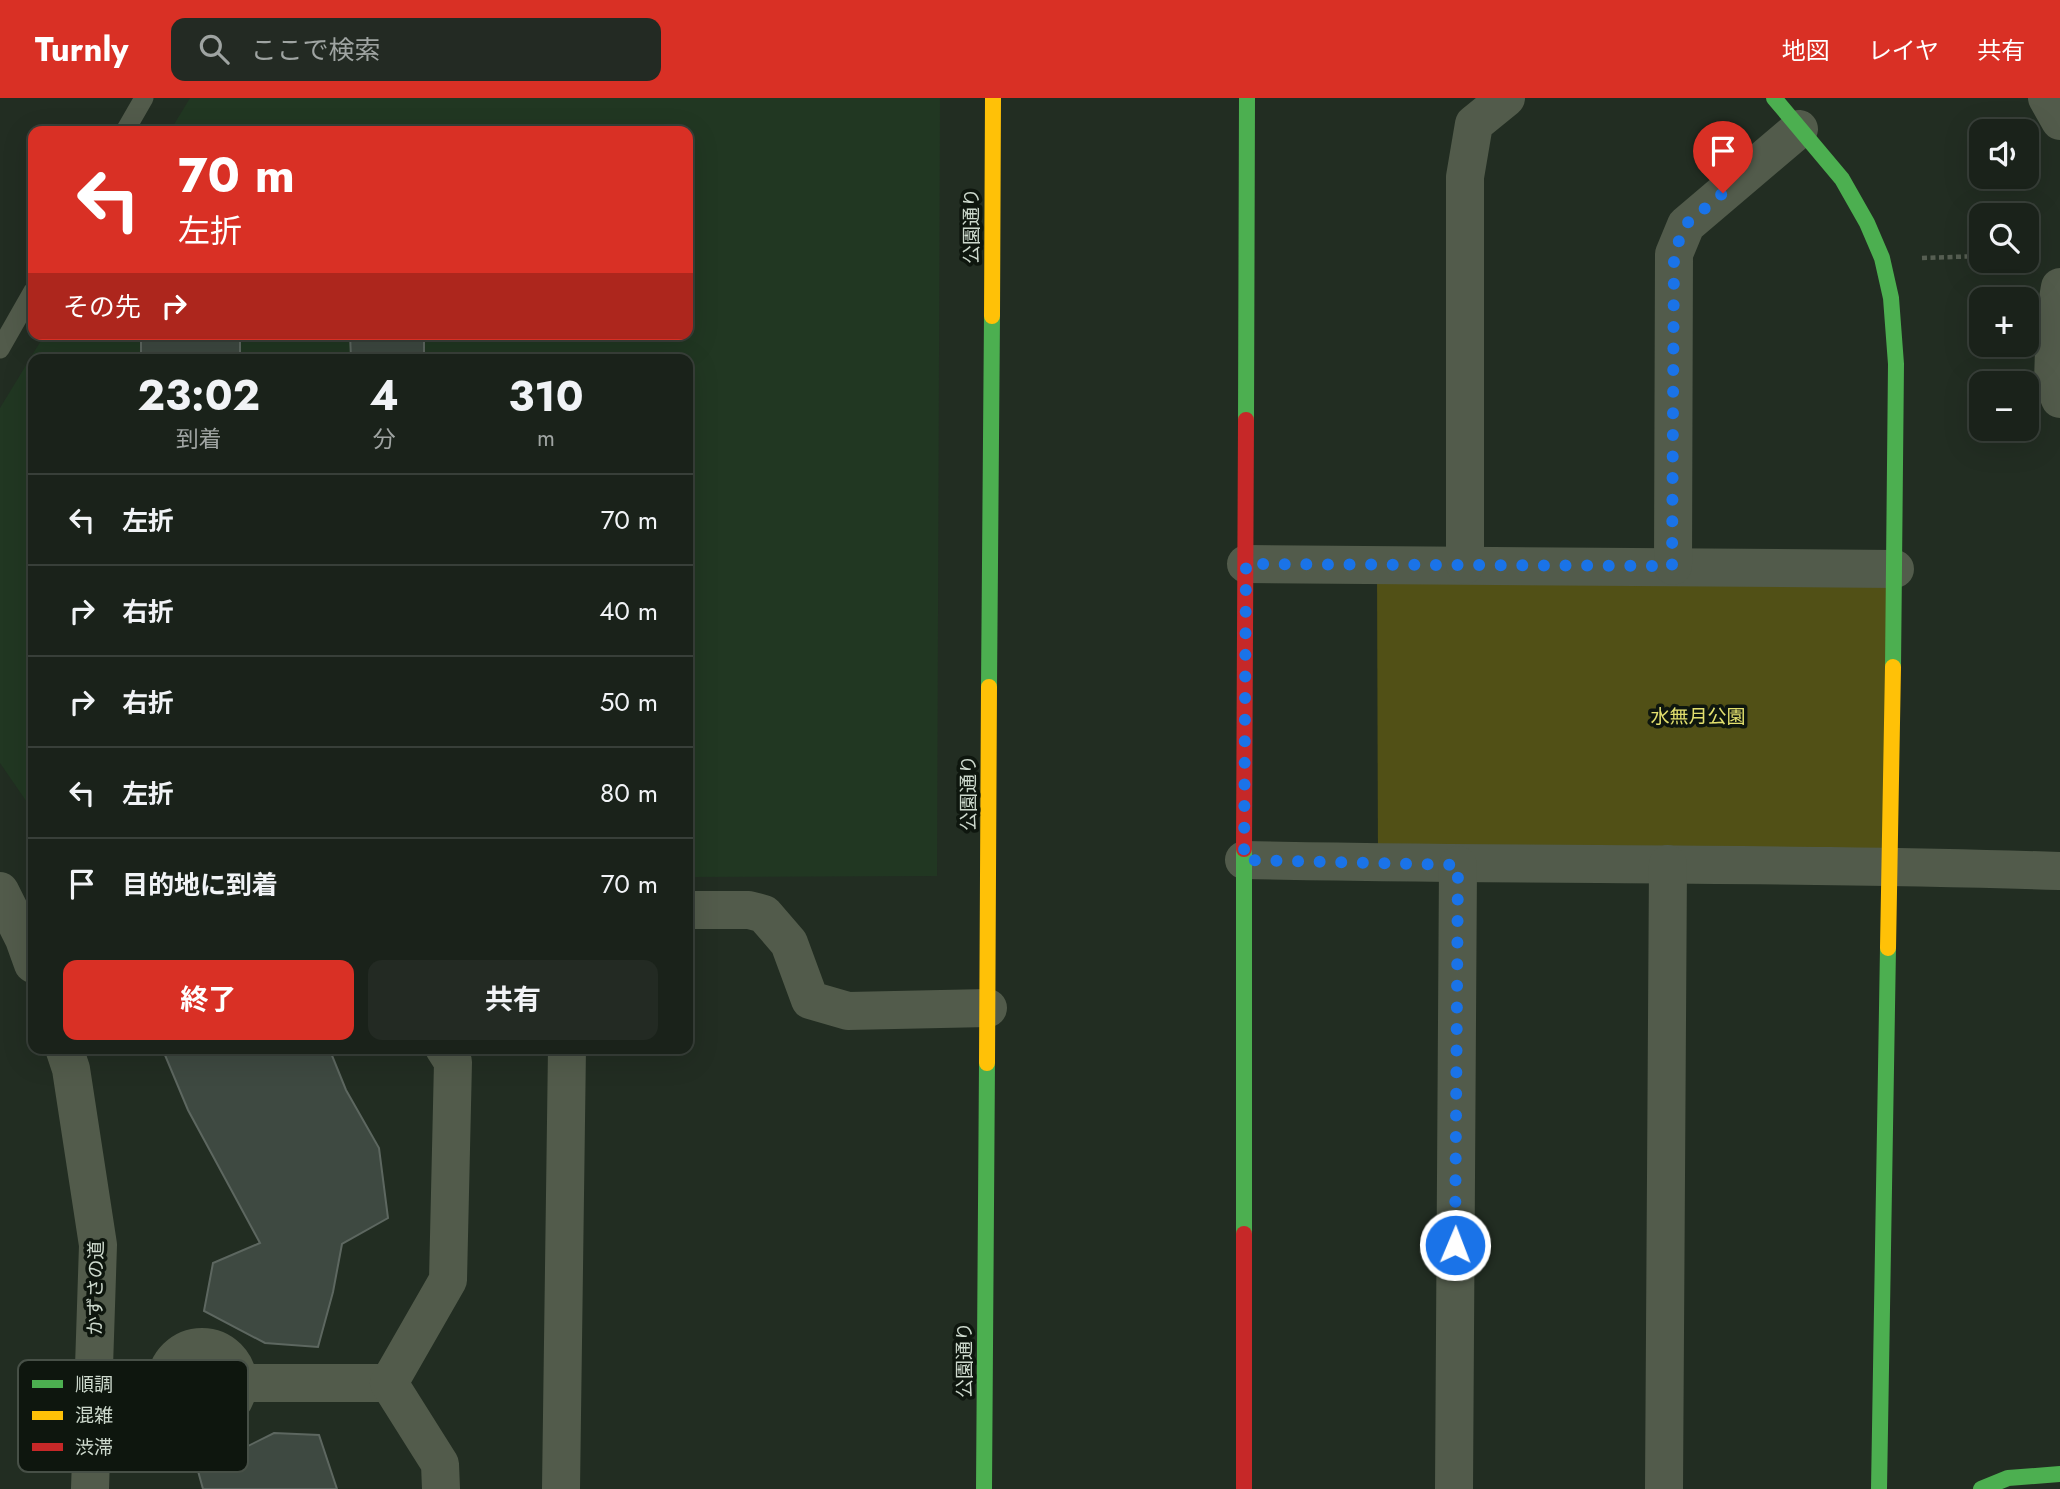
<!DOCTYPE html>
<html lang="ja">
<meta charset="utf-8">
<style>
:root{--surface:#1a221a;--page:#232a23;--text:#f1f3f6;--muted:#9fa4a2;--line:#383f39;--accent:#d93025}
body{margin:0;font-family:Jost,"Noto Sans JP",sans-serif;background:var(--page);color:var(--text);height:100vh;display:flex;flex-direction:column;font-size:26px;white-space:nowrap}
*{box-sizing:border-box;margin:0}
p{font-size:23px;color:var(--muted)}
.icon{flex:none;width:38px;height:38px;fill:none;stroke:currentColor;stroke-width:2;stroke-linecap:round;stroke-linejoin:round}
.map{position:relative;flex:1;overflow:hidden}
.side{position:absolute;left:28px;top:256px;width:665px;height:700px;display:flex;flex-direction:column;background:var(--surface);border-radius:14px;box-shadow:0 7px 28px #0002,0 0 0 2px var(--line)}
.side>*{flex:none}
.guide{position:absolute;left:28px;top:28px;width:665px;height:214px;border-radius:14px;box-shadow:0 7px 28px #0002,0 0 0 2px var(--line);background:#d93025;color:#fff;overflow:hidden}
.controls{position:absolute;left:1969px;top:21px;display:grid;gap:14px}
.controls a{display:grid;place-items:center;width:70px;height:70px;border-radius:14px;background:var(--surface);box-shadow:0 7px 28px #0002,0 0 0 2px var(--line);font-size:35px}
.pin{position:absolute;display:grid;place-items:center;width:60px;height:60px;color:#fff;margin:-72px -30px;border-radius:50% 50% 50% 0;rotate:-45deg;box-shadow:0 0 7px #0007}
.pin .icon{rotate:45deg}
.me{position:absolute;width:77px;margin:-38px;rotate:1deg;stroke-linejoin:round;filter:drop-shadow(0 0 5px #0008)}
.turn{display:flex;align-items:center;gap:24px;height:147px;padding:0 35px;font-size:32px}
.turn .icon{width:91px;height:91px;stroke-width:2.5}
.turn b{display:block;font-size:49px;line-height:60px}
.then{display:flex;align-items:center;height:66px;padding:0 35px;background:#0003;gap:14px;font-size:26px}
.eta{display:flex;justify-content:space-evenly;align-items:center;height:119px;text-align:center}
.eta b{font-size:42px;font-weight:700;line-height:49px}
.primary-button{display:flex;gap:14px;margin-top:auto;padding:14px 35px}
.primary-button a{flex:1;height:80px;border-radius:14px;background:var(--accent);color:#fff;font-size:28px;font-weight:700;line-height:80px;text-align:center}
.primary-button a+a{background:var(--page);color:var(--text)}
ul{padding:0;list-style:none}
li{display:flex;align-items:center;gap:21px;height:91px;padding:0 35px;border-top:2px solid var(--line)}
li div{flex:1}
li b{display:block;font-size:26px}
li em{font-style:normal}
header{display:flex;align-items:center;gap:42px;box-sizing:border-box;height:98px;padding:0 35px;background:var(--accent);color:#fff}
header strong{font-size:33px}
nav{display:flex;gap:38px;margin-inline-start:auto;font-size:24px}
.search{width:490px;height:63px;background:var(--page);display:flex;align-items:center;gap:18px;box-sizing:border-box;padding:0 24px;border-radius:14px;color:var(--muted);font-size:26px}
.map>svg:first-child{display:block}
</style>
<header>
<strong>Turnly</strong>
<div class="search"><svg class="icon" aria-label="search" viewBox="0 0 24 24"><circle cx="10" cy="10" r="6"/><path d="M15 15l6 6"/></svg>ここで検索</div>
<nav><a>地図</a><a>レイヤ</a><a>共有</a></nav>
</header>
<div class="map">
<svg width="2060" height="1391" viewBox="0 0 2060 1391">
<rect width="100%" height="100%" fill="#222d22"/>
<!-- built -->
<path fill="#213722" d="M190,0H940L937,778L688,779V261H33V713L0,665V310L45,236H688V33H170Z"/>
<!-- green -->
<path fill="#515016" d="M1377,466L1895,471L1891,768L1378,765Z"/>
<!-- building -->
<g fill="#3e4941" stroke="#5d6760" stroke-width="2">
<rect x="141" y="236" width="99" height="25"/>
<path d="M350,236H424V261H351Z"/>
<path d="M162,950H329L346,992L379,1050L388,1120L342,1146L333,1194L318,1249L265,1245L204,1213L213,1165L260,1145L188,1012Z"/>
<path d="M274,1335L319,1337L337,1391H203L198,1373Z"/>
</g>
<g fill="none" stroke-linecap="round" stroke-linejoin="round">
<!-- path -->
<g stroke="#565e52" stroke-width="4.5" stroke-dasharray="5 3.5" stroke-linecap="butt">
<path d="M2026,157H2040"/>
<path d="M1922,160L1981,158"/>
</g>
<!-- lane -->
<g stroke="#525b4b" stroke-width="19">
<path d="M125,33L144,0"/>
<path d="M0,251L33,193"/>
</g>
<!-- street -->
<g stroke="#525b4b" stroke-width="38">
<path d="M2047,0L2060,23"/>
<path d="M2060,189L2055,218L2053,284L2060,301"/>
<path d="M1246,466L1895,471"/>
<path d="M1465,467V79L1474,26L1506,0"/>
<path d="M1673,468L1674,156L1686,127L1799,31"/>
<path d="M1244,762C1516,768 1788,764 2060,773"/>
<path d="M0,793L24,841L33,866"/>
<path d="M688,812H749L764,816L789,845L810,902L848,913L988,910"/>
<path d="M64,950L71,971L98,1147L90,1391"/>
<circle cx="202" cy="1285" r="36"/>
<path d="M238,1285H389"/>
<path d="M441,1391L440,1366L389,1285L448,1182L453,964L444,950"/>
<path d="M561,1391L567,950"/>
<path d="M1454,1391L1458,767"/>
<path d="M1664,1391L1668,766"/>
</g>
<!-- fast -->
<g stroke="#4caf50" stroke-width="16">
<path d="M1774,0L1842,81L1867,125L1882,160L1891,200L1896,266L1893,569"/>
<path d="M1246,322L1247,0"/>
<path d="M989,589L992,218"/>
<path d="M1244,1136V751"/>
<path d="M984,1391L987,965"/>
<path d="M1879,1391L1888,850"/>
<path d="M1981,1391L2008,1380L2060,1376"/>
</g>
<!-- slow -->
<g stroke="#ffc107" stroke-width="16">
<path d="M992,218L993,0"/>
<path d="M1888,850L1893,569"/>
<path d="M987,965L989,589"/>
</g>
<!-- jam -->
<g stroke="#c62828" stroke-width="16">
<path d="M1244,751L1246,322"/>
<path d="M1244,1136V1391"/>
</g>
</g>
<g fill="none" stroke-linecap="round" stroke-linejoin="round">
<!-- route -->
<path stroke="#1a73e8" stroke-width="12" stroke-dasharray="0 21.6" d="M1455,1147L1458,767L1244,762L1246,466L1672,468L1674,156L1685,127L1723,95"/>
</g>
<g text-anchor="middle" stroke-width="7" stroke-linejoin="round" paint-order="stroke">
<!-- street labels -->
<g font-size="19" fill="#cdd9cd" stroke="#0e160e">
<text transform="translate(971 128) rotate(-90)" y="7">公園通り</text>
<text transform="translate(968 695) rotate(-90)" y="7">公園通り</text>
<text transform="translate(95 1190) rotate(-89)" y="7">かずさの道</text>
<text transform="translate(964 1262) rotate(-90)" y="7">公園通り</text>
</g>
<!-- park labels -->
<g font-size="19" fill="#e3e06e" stroke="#0e160e">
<text x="1698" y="625">水無月公園</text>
</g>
</g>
<!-- legend -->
<rect x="18" y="1262" width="230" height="112" rx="10" fill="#0e160e" stroke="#475047" stroke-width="2"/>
<rect x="32" y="1282" width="31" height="8" fill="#4caf50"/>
<rect x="32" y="1313" width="31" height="9" fill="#ffc107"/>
<rect x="32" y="1345" width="31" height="8" fill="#c62828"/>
<g font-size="19" fill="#cdd9cd">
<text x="75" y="1293">順調</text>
<text x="75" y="1324">混雑</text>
<text x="75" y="1356">渋滞</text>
</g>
</svg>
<div class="controls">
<a><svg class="icon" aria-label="sound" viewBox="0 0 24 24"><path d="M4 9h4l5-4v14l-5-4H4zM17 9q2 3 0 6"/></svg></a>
<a><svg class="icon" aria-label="search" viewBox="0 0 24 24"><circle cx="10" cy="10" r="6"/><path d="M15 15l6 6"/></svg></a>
<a>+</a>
<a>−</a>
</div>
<div class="pin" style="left:1723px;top:95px;background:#d93025"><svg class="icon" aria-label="arrive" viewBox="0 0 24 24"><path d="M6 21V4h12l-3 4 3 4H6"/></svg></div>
<svg class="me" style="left:1455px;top:1147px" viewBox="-20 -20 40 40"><circle r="17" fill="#1a73e8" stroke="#fff" stroke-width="3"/><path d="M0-11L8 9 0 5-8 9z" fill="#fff"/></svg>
<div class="guide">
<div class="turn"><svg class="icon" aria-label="left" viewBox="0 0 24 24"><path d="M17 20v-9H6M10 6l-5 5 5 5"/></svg><div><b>70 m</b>左折</div></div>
<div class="then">その先<svg class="icon" aria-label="right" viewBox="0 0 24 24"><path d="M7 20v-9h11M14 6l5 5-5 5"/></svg></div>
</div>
<section class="side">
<div class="eta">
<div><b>23:02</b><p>到着</p></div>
<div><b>4</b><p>分</p></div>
<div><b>310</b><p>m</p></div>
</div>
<ul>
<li><svg class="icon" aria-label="left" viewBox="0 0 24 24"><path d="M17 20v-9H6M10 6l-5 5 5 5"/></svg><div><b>左折</b></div><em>70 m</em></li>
<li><svg class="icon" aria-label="right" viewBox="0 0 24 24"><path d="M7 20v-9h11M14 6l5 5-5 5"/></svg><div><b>右折</b></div><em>40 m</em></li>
<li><svg class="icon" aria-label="right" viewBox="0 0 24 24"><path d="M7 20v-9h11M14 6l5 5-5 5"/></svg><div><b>右折</b></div><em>50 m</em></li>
<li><svg class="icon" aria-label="left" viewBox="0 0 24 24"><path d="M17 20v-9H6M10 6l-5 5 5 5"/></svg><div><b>左折</b></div><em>80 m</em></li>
<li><svg class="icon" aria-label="arrive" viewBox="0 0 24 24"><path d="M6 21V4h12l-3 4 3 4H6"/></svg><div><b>目的地に到着</b></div><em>70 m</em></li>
</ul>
<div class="primary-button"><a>終了</a><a>共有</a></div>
</section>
</div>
